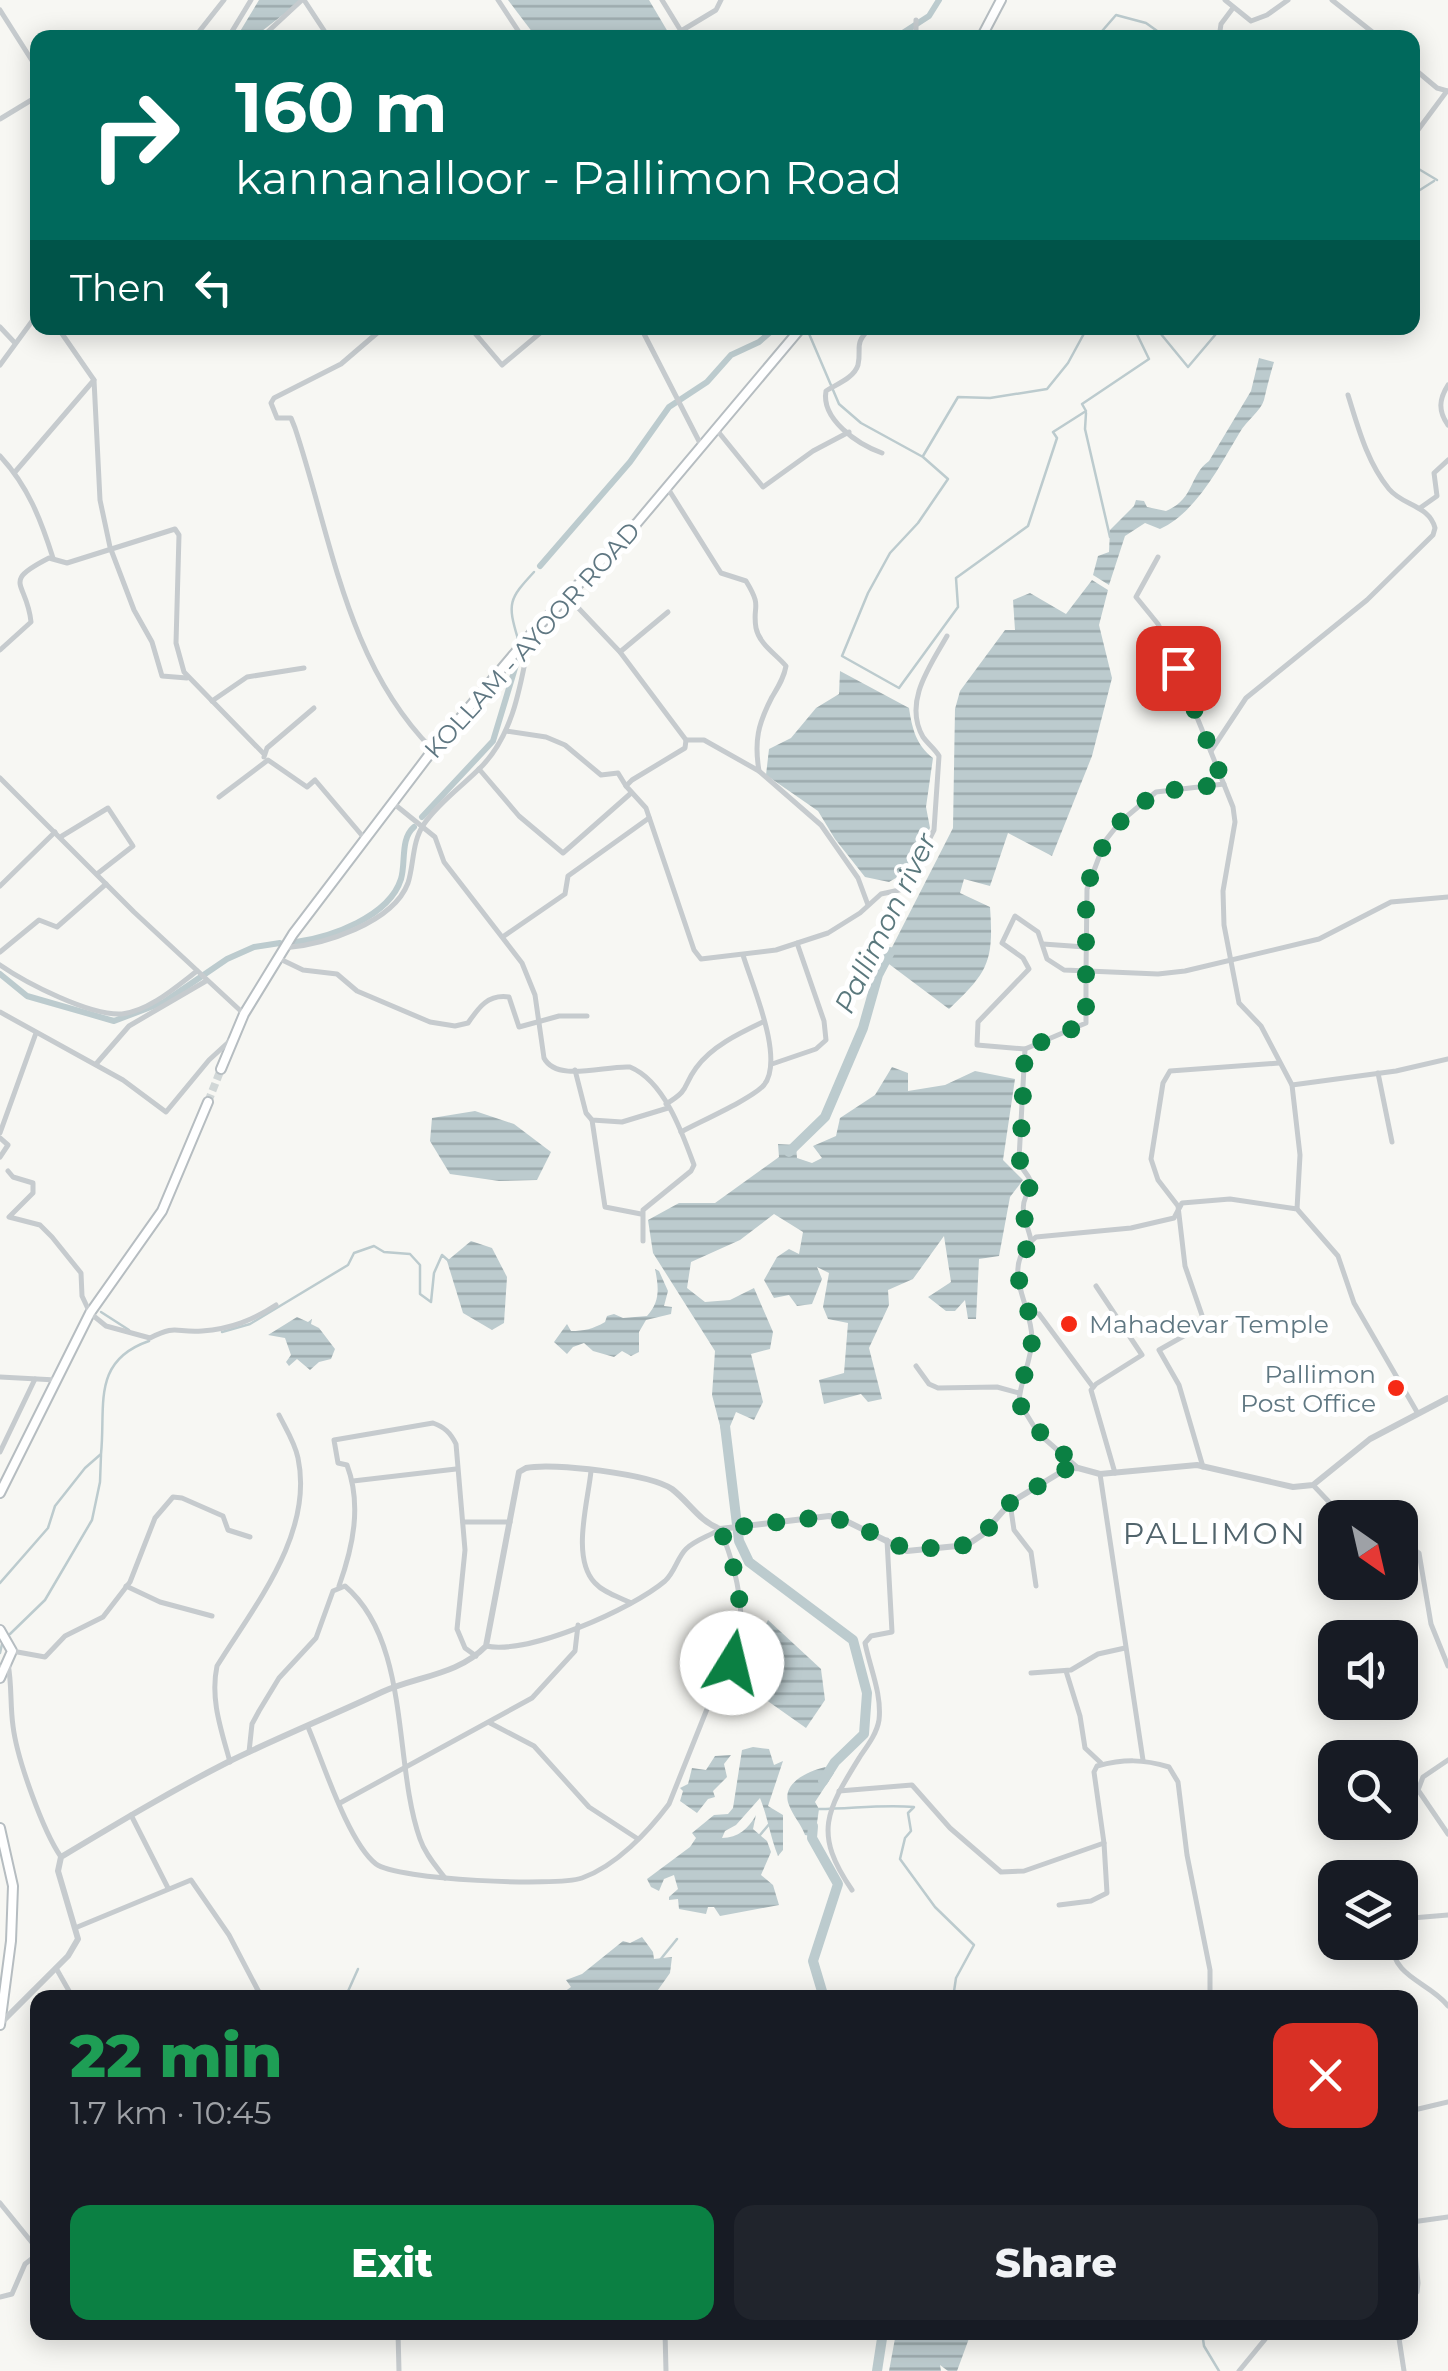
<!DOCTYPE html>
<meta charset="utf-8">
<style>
:root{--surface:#171b24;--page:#20242c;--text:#f1f3f6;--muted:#9ea1a6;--accent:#0b8043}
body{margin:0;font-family:Montserrat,sans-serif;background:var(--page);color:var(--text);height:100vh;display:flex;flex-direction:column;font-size:38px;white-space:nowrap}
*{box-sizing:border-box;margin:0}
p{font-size:32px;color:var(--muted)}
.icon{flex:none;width:55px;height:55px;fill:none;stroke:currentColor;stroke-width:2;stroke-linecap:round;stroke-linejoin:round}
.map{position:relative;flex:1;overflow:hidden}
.details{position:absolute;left:30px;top:1990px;width:1388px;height:350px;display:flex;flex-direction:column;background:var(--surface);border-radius:20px;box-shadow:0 5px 25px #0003}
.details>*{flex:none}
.hud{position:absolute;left:30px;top:30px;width:1390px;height:305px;border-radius:20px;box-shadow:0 5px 25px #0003;background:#00695c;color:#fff;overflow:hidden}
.needle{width:65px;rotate:146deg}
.tools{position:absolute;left:1318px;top:1500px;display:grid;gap:20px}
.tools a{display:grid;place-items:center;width:100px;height:100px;border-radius:20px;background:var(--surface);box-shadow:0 5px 25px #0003;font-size:50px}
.pin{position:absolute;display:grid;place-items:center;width:85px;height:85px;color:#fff;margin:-42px;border-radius:20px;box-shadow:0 5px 15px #0006}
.me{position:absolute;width:110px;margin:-55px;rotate:9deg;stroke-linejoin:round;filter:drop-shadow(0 0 8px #0008)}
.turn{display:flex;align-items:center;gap:35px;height:210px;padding:0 40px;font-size:45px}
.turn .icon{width:130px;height:130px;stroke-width:2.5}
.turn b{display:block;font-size:70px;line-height:85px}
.then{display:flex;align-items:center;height:95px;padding:0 40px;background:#0003;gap:20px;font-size:38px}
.round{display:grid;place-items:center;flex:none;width:105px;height:105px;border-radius:20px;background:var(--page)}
.summary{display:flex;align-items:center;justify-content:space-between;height:170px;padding:0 40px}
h1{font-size:60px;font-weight:800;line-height:75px;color:#1e9e55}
.button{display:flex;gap:20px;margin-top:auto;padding:20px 40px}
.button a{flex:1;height:115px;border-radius:20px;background:var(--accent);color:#fff;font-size:40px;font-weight:800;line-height:115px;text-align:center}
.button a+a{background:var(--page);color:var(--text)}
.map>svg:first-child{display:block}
</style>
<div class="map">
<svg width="1448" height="2371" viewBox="0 0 1448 2371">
<defs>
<pattern id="water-rules" width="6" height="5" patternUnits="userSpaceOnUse" patternTransform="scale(2.5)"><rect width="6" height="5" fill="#bccbce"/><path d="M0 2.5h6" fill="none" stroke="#9caaad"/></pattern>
</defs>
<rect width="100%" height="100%" fill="#f7f7f3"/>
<!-- water -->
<g fill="url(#water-rules)">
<path d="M259,0H302L262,31L259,37L236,38Z"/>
<path d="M508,0H649L671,37H536Z"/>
<path d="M1259,358L1274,362C1270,375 1267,387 1264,400C1261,411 1246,421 1240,432C1220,465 1197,512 1160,529L1145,523L1125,536L1109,585L1093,575L1098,556L1109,552L1110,530L1134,506L1136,500L1144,501L1147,507L1166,511C1195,499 1189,475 1209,461L1251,391Z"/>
<path d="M1092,580L1108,590L1099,625L1112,678L1092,756L1052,856L1008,833L990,886L964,879L960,893L990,907C994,962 988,972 949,1009L885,961L953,828L955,709L960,691L1005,630H1015L1013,600L1030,593L1066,614Z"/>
<path d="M840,671L909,708C912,728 916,745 933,758L926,807L930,828L908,871L889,882L865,877L835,839L818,811L766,775L769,749L791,738L816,708L839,694Z"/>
<path d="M892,1067L908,1073V1091L945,1085L975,1071L1015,1079L1003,1160L1023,1180L1010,1197L999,1256L979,1259L976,1319H968L965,1300L955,1311H946L928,1297L951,1282L944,1236L913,1279L888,1290L889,1305L869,1348L882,1399L868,1402L861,1394L824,1404L819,1380L844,1373L848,1323L828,1319L823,1307L829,1273L817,1267L822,1279L812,1304L797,1306L789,1295L774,1298L764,1280L777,1257L789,1249L799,1254L803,1232L774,1214L740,1240L691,1262L687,1288L705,1302L730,1300L754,1288L773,1332L770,1349L751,1354L763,1402L754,1420L736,1412L724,1441L712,1395L715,1351L653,1253L648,1220L679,1203H715L779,1157L778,1144L796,1145L797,1158L812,1163L822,1158L813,1146L836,1136L840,1118L875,1095Z"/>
<path d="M475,1111L514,1124L551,1152L537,1180L499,1181L450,1174L430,1141L432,1118Z"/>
<path d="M471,1241L492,1248L507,1277L504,1323L492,1330L463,1313L447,1261Z"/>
<path d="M655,1269L659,1271L668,1291L664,1306L672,1307L671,1314L646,1320L639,1332V1352L631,1356L622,1351L614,1357L593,1351L584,1343L573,1347L567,1354L554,1342L567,1324L571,1331C584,1331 593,1329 605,1322L607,1316L614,1314L623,1318L647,1316C660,1302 659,1288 655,1269Z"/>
<path d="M297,1317L308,1322L312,1319L311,1324L319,1328L335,1349L331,1359L319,1362L310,1370L297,1359L289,1366L286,1362L291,1355L285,1338L268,1335Z"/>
<path d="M768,1620L821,1669L825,1700L806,1728L738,1680Z"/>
<path d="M753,1747L769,1749L774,1765L783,1761L768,1806L783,1815V1850L778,1856C770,1836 768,1818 760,1798L736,1825L725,1831L722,1838C738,1838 749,1828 756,1815L753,1829L767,1841L771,1852L761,1875L773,1885L779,1905L720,1916L714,1907H708L706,1914L679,1909L678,1899L669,1900V1897L678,1889L674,1875L664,1879L659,1891L651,1887L647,1879L690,1847L696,1838L692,1833L714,1815L728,1814L733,1808L742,1750Z"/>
<path d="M731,1755L724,1764L727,1777L713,1791L715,1797L708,1799L697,1813L680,1801L683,1791L680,1788L688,1784L692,1768L706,1770L715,1756Z"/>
<path d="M825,1767L834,1773L815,1802L819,1809L815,1837L805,1835C801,1824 793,1816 789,1805C780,1783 809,1771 825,1767Z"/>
<path d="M642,1937L653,1952L654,1959L672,1957L670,1973L653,1997H557L571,1987L566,1980L582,1974L623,1941L630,1943Z"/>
<path d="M896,2333V2332L971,2333L957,2371H948L940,2365L941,2371H889Z"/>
</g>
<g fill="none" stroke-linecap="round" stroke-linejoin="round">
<!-- stream -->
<g stroke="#bccbce" stroke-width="2.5">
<path d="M1096,38L1116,15L1146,23L1167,38"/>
<path d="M1412,165L1437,180"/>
<path d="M1412,195L1434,181"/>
<path d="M1156,328L1188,367L1221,328"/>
<path d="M807,329L839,404L861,423L923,457L948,479L918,523L890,553L868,593L842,656L899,688L958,607L956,578L1028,526L1057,438L1053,432L1086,411L1082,404L1149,359L1134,328"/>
<path d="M1086,413L1085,429L1110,537"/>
<path d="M923,456L958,397L990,398L1047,389L1068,363L1087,328"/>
<path d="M518,639C507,603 509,599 534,572"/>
<path d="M101,1312L129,1330"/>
<path d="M222,1332L250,1324L348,1265L354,1253L374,1246L384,1252L410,1254L420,1265V1294L431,1302L434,1273L442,1255L450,1262"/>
<path d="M0,1583L48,1528L55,1506L85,1468L101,1454C106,1406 91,1361 149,1341"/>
<path d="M10,1634L45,1600L92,1520L100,1482L101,1455"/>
<path d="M0,1653L2,1644"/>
<path d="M819,1809C851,1809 882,1804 914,1807L908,1813L911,1831L905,1838L900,1859L935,1907L974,1945L956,1978L953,1998"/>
<path d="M760,1835L771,1822"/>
<path d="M660,1960L677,1939"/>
<path d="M345,1998L358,1969"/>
<path d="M1202,2332L1204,2346L1219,2371"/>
</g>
<!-- canal -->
<g stroke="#bccbce" stroke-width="6">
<path d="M895,38L929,16L939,0"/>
<path d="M540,566L630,462L669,407L707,382L731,355L759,342L775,328"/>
<path d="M422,817L493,741L519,655"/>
<path d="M296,942C331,937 389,917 401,879C406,862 400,839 414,827"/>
<path d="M0,974L27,996L114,1021L164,1002L227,959L254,947L280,943"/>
</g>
<!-- river -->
<g stroke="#bccbce" stroke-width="10">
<path d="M789,1152L825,1117L863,1028L878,975L890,952"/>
<path d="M725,1426L739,1541L749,1562L853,1640L867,1693L864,1734L835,1762L823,1781"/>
<path d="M813,1826L812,1838L838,1884L813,1961L824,1998"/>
<path d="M877,2371L883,2332"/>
</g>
<!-- secondary-tunnel -->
<path stroke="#d1d7d7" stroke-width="8" stroke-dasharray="8 4" stroke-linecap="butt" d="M208,1102L221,1069"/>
<defs>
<g id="secondary">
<path d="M981,38L1001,0"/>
<path d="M221,1069L244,1014L293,934L429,755L531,634L637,523L801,328"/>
<path d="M0,1493L90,1313L162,1211L208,1102"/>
<path d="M0,1630L12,1651L0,1678"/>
<path d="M0,1828L13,1886L11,1941L0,2025"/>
</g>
</defs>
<!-- secondary casing -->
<use href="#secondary" stroke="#b6bdc1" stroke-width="12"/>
<!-- minor -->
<g stroke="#c6cbce" stroke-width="5">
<path d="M304,0L329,38"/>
<path d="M498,0L523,38"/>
<path d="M662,0L681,31L716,10L721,0"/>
<path d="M1225,0L1251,21L1267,15L1288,0"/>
<path d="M1332,0L1380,38"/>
<path d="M0,10L38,70"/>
<path d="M194,38L224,0"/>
<path d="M228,38L251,0"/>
<path d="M261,38L302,0"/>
<path d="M910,38L916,32V20"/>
<path d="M1219,38L1221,24L1233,8"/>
<path d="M1412,67L1437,88L1448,91"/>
<path d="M0,119L38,96"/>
<path d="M1412,138L1447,91"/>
<path d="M0,327L15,343"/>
<path d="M58,328L94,380L100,500L110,547L134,610L152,642L162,676L187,678"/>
<path d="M383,328L341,364L274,398L271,403L277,418H291L295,428C332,539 346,662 432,749"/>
<path d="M641,328L701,445"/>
<path d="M870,328C853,345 862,347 858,365C854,378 837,384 826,391C821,419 857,444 882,453"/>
<path d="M473,331L502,365L546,328"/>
<path d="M0,365L38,313"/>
<path d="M1448,385C1439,399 1438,411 1448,425"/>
<path d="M716,429L763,487L813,451L849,432"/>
<path d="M0,456C28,486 41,520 53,558"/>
<path d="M15,472L94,380"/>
<path d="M667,487L721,573L746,581C763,609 752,604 756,628C759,644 776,654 786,666C784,678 778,687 772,697C758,724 754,741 759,771L821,825L858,878L868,905"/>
<path d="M1420,508L1437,496L1434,473L1448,460"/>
<path d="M1158,557L1136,597L1158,624L1166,640L1233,807L1235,822L1223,891L1224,925L1239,1003L1261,1026L1292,1085L1300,1155L1297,1209"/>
<path d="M566,595L620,652L686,740L685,748L632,780L626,786L646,808L694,950L701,959L776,950L828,933L860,913L881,894L904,889L934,830L939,756C935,749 928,744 923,737C903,702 930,666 947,636"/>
<path d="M0,650L31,622C27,581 0,583 49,558L67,563L175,529L179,535L176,643L184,672L264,754"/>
<path d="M620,652L668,612"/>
<path d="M212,701L247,677L304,668"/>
<path d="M506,731L546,737L565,745L601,775L618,773L626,786"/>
<path d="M686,740H704L759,771"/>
<path d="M1211,751L1246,698L1367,600L1433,535L1435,528C1429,505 1403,506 1389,489C1367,462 1358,427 1348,395"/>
<path d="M264,757L267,748L314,708"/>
<path d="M479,769L519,816L563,853L630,794"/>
<path d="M0,778L134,912L244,1014"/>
<path d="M1224,784L1156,792L1120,822L1105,841L1087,889L1086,973V1023L1025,1049L977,1045L978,1022L1029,969L1023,958L1002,943L1015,916L1038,932L1047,959L1064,970L1158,974L1185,971L1319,939L1391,902L1448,897"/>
<path d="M219,797L268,760L307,787L315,780L365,839"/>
<path d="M393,803L435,837L444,862L522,963L535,995L544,1058C557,1083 606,1065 630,1067C664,1081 682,1132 694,1165L691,1171L643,1210V1241"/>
<path d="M62,836L108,808L133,846L97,874"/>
<path d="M0,886L55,832"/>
<path d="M504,936L565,894L568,876L649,818"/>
<path d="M1043,944L1085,947"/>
<path d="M284,948C323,945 393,923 408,883C414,864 412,841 424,824C440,801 464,785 483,765C515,731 521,681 530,637"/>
<path d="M0,952L39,920L57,927L106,884"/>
<path d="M278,958L303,970L337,974L357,991L430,1022L455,1026L468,1023C479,1007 488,994 509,997L519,1027L559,1016H587"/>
<path d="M0,965C26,983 90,1016 122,1014C149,1011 176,987 197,971"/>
<path d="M0,1012L123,1080L166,1112L209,1060L233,1038"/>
<path d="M1025,1049L1019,1159C1020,1171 1031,1174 1032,1187C1016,1206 1026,1219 1031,1240"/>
<path d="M96,1064L129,1026L206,981"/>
<path d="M772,1064L816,1049L826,1040L824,1021L797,943"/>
<path d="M575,1070L586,1113L592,1120L622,1122L668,1108"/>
<path d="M1378,1073L1392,1142"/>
<path d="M1292,1085L1396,1071L1448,1059"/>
<path d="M666,1104C691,1089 682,1087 696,1068C712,1046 740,1033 763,1022"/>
<path d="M592,1120L605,1207L641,1214"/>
<path d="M681,1132C699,1122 752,1099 764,1085C785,1059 752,985 743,955"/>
<path d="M0,1133L36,1033"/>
<path d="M0,1138L8,1145L0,1157"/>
<path d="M8,1171L13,1177L33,1183V1193L9,1217L40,1225L52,1237L81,1273L82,1296L90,1313L106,1326L150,1338C177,1324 175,1333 202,1331C231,1329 253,1320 276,1305"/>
<path d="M1096,1286L1142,1355L1096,1384L1091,1390L1115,1473"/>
<path d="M1039,1314L1093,1387"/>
<path d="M916,1366L929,1384L938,1388L997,1387L1019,1393"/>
<path d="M0,1377L56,1380"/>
<path d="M0,1452L35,1379"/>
<path d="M1203,1467L1179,1385L1159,1350L1205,1324L1185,1266L1178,1206L1158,1180L1151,1159L1163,1083L1170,1071L1279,1063"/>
<path d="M1078,1468L1038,1433L1019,1402C1020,1381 1031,1362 1032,1340C1033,1304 997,1268 1036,1237L1131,1228L1174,1218L1182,1203L1230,1199L1297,1209L1338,1256L1354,1303L1417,1412"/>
<path d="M591,1471C588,1502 571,1558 595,1583C604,1593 619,1597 631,1603"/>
<path d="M1100,1474L1143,1760"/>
<path d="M353,1481L456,1469"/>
<path d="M1313,1485L1331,1504L1353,1518"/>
<path d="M1010,1503L1014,1530L1031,1552L1036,1586"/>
<path d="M463,1522H510"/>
<path d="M1400,1540L1419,1553L1431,1624L1448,1666"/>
<path d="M126,1586L160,1602L212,1616"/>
<path d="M339,1586C353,1547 362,1505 347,1465L338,1463L334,1440L433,1423C444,1427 450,1432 456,1444L465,1550L457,1629L465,1648L476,1656"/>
<path d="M12,1651L45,1657L65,1636L103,1617L130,1582L155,1518L173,1497L182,1498L223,1516L228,1530L250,1537"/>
<path d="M0,1668L8,1664C12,1684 10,1705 13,1726C17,1759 43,1831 61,1857"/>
<path d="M1066,1671L1080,1716L1085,1748L1101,1763"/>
<path d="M1031,1673L1071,1670L1098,1654L1125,1648"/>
<path d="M490,1723L534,1746L589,1807L638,1839"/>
<path d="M308,1727C323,1762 348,1842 376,1864C397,1880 556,1887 582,1878C616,1866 648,1832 669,1804L713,1694C758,1656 740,1576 720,1529C710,1536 695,1540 686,1549C677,1558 675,1572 665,1581C632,1609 529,1655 486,1646"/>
<path d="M249,1752L252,1724L259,1711L279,1678L316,1638L333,1591L345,1586C411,1642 393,1763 420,1839C425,1854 436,1866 445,1878"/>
<path d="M1448,1760L1423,1777L1418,1790L1448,1834"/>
<path d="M230,1762C221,1729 210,1699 217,1666C254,1606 314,1534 298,1458C295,1443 286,1429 279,1415"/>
<path d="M839,1791L912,1785L950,1828L1001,1872L1024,1871L1104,1843"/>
<path d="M340,1803L532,1698L575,1651L578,1625"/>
<path d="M131,1815L168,1888"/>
<path d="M852,1890C812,1832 827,1810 861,1755C868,1745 877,1733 879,1720C882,1694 870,1668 865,1643L871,1636L892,1632L887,1540"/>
<path d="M1059,1905L1091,1901L1107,1893L1104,1843L1094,1772L1097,1766C1124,1759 1143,1759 1169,1767L1178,1782L1187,1855L1210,1970V1998"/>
<path d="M1400,1919L1448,1915"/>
<path d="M75,1928L191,1880L229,1935L262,1998"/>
<path d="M1392,1942C1392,1978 1430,1982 1448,2006"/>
<path d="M56,1968L73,1998"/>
<path d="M242,1998L258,1991"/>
<path d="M1410,2111L1448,2102"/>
<path d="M1410,2198L1418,2283L1417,2292L1410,2296"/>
<path d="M0,2203L38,2250"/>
<path d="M1412,2222L1448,2217"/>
<path d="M0,2297L12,2294L25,2264L38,2254"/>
<path d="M398,2332L399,2371"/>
<path d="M665,2332L666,2371"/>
<path d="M1398,2332L1404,2371"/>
<path d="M1239,2371L1271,2332"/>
</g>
<!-- tertiary -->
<path stroke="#c6cbce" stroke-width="6" d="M0,2024L68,1956L78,1939L58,1871L61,1857C116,1824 171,1791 228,1762C279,1737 331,1716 382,1692C418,1676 458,1675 486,1646L519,1472L526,1468C552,1462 650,1474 672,1489C689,1502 699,1521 720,1529L829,1516L846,1521L907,1551L967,1545L982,1535L1010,1503L1066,1469L1078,1468L1100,1474L1197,1465L1293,1487L1313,1485L1370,1439L1448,1398"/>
<!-- secondary -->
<use href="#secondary" stroke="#fff" stroke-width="8"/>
</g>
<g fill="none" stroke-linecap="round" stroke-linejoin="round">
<!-- route -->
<path stroke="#0b8043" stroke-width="18" stroke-dasharray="0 32.4" d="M732,1663C748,1619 738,1570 720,1529L830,1516L866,1530L908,1550L967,1545L982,1536L1010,1503L1066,1469L1078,1468C1057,1446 1032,1431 1019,1402C1020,1381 1031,1362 1032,1339C1033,1293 1003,1291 1031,1240L1022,1210L1032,1180L1020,1167V1159L1025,1049L1086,1023V888L1105,841L1120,822L1156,792L1224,784L1178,668"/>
</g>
<!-- markers -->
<g fill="#f62a15" stroke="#fff" stroke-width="4">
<circle cx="1069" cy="1324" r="10"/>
<circle cx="1396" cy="1388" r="10"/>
</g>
<g text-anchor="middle" stroke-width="10" stroke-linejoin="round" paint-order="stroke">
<!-- street labels -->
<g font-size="25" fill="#5f7782" stroke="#fff">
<text transform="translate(532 640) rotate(-48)" y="9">KOLLAM - AYOOR ROAD</text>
</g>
<!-- poi labels -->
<g font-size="25" fill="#5f7782" stroke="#fff" text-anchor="start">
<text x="1089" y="1333">Mahadevar Temple</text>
<text x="1376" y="1383" text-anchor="end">Pallimon<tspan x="1376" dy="29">Post Office</tspan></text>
</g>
<!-- water labels -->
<g font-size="28" font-style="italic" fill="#5a787d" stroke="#fff">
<text transform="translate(885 923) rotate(-64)" y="10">Pallimon river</text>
</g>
<!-- quarter labels -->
<g font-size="30" letter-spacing="2.5" fill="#51646c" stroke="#fff">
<text x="1215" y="1544">PALLIMON</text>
</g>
</g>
</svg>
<div class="tools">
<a><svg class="needle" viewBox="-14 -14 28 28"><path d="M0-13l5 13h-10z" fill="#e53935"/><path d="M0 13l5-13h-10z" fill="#9ea1a6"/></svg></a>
<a><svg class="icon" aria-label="sound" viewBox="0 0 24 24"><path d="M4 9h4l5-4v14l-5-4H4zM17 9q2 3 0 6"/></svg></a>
<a><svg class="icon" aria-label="search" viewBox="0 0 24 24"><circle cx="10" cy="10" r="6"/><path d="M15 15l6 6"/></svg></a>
<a><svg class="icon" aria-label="layers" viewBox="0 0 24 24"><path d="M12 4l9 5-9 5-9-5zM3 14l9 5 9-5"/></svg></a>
</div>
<div class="pin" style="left:1178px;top:668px;background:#d93025"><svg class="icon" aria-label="arrive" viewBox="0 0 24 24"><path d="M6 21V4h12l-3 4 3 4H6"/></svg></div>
<svg class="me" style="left:732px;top:1663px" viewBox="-20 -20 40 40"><circle r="19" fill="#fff"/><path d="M0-13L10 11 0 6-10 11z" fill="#0b8043"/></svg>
<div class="hud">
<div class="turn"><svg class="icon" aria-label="right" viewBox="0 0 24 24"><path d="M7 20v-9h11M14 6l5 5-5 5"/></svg><div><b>160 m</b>kannanalloor - Pallimon Road</div></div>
<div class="then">Then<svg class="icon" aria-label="left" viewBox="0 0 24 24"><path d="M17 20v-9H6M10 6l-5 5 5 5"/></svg></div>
</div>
<section class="details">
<div class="summary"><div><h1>22 min</h1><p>1.7 km · 10:45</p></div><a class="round" style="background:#d93025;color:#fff"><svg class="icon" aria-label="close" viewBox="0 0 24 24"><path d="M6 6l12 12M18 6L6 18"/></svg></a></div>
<div class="button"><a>Exit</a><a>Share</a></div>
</section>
</div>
